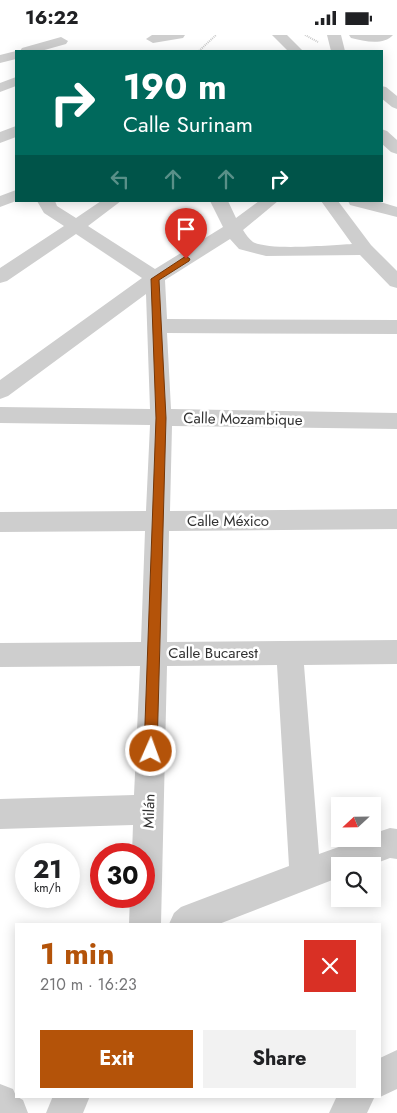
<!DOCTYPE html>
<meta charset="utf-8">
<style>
:root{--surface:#fff;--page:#f2f2f2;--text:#202124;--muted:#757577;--accent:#b45309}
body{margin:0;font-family:Jost,sans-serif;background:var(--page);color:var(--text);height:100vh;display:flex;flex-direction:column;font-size:19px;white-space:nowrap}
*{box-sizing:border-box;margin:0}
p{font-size:16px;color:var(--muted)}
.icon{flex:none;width:28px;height:28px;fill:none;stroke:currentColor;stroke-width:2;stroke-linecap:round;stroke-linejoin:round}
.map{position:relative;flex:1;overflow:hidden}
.details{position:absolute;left:15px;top:888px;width:366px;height:175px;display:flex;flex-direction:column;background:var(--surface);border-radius:0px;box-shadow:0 2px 12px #0003}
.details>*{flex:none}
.guide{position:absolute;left:15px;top:15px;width:368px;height:152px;border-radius:0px;box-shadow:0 2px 12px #0003;background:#00695c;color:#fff;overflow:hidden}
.needle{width:32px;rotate:248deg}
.fabs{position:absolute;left:331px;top:762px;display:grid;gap:10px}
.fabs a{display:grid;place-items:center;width:50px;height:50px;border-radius:0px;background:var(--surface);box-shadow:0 2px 12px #0003;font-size:25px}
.speed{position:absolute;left:15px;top:808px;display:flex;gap:10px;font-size:25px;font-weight:700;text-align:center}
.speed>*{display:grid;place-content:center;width:65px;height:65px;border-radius:50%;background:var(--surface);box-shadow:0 2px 12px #0003;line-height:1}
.speed small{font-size:12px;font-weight:400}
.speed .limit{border:8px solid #d22;background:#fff;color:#111}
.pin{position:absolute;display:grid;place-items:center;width:42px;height:42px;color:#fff;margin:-51px -21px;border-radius:50% 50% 50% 0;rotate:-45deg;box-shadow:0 0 5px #0007}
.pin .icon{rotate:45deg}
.me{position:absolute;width:55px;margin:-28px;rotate:2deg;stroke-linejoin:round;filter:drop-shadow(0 0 4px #0008)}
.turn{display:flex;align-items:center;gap:18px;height:105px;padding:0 25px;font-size:22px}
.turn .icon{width:65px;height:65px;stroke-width:2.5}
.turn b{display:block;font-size:35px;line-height:42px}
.lanes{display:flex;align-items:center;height:48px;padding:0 25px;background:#0003;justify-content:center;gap:25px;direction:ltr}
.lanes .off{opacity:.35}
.round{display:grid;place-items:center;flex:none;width:52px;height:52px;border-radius:0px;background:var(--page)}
.headline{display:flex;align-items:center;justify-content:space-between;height:85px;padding:0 25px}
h1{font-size:30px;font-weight:700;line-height:38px;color:var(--accent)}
.button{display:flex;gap:10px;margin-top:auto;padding:10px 25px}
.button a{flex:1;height:58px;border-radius:0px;background:var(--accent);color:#fff;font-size:20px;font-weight:700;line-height:58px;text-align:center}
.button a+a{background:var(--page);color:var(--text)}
.status{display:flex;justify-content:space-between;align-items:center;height:35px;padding:0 25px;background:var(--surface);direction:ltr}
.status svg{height:14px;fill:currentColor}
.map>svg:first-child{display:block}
</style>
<div class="status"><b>16:22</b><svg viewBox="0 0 49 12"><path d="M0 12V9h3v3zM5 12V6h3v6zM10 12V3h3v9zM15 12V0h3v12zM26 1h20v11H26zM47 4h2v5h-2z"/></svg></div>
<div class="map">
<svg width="397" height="1078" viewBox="0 0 397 1078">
<rect width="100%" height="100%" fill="#fff"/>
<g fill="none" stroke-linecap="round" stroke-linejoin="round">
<!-- path -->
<g stroke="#cbcbcb" stroke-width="2" stroke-dasharray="1 1" stroke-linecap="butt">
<path d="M305,0L318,7"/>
<path d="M199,16L216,0"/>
</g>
<!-- minor -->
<g fill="#cecece" fill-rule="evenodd">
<path d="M152,0H185L183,3L153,8L146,4Z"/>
<path d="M272,0H287L303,16H288Z"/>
<path d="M327,0H341L345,16H331Z"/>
<path d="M349,0H393C383,11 364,6 351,3Z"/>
<path d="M61,2L68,6L66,9L41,16H20L22,13Z"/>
<path d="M16,16H18H16V24L0,28V20Z"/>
<path d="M16,42V51L0,57V48Z"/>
<path d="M381,51L386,52L397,61V74L392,72L381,63Z"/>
<path d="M16,91V102L0,108V97Z"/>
<path d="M381,94L387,96L397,105V119L391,117L381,108Z"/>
<path d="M16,155V166L0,172V161Z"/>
<path d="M37,166H55L57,171L76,183L101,166H121L88,191L155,234L223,192L210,166H228L236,183L259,166H278L243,195C246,200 249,204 253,207C270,216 331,210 352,209L321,166H338L371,210L397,236V253L390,251L360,220L266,221L239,214L230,204L165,245L167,284L397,285V299L167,298L171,374L397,378V394L172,391L170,476L397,474V494L169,496L167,607L397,605V629L304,630L319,819L361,804H372V799L390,793L397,794V824L390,823L369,831H340V842L219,889H169L174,878L181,872L289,831L277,630L167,631L161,889H129L130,861H144V819H132L133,790L0,794V764L134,760L140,631L0,632V608L141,607L145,496L0,497V477L146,476L150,390L0,388V372L150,374L146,259L8,361L0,364V345L142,243L76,199L7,246L0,248V233L64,191L44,178Z"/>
<path d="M348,166H377L397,172V182L350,170Z"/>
<path d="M397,1015V1054L380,1062V1023Z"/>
<path d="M0,1049L13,1054L16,1061L23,1065L28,1078H0Z"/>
<path d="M53,1061H90L83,1078H46Z"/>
<path d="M337,1061H375L367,1078H329Z"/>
</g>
</g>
<!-- route -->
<path fill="#b45309" stroke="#753606" d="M186,221L190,224L189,226L159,245L166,383L157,716L155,721L151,723L146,721L144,716L156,383L151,244Z"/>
<g text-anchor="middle" stroke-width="5" stroke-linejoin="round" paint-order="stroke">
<!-- street labels -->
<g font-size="15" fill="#313131" stroke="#fff">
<text transform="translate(243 384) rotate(1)" y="5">Calle Mozambique</text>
<text x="228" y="491">Calle México</text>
<text x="213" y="623">Calle Bucarest</text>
<text transform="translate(149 776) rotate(-88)" y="5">Milán</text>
</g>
</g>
</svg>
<div class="fabs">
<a><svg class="needle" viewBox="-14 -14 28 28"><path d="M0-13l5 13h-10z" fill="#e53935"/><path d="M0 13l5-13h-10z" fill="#757577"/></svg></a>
<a><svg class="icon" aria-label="search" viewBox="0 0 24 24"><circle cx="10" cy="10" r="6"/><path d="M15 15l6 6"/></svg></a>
</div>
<div class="speed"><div>21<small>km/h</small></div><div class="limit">30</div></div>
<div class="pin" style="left:186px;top:224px;background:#d93025"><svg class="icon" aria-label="arrive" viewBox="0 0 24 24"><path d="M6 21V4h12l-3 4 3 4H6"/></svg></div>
<svg class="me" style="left:151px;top:716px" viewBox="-20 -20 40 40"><circle r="17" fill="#b45309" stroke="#fff" stroke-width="3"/><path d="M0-11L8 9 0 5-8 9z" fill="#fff"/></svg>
<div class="guide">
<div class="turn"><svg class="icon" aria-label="right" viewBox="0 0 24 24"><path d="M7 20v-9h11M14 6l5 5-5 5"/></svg><div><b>190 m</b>Calle Surinam</div></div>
<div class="lanes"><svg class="icon off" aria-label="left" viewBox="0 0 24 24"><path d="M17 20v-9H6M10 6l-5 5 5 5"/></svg><svg class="icon off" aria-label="ahead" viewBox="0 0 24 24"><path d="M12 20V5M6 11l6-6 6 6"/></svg><svg class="icon off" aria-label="ahead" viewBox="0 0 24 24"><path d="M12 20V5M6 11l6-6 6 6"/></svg><svg class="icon" aria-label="right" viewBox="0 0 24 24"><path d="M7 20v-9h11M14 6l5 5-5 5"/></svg></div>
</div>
<section class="details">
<div class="headline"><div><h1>1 min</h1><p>210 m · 16:23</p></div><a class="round" style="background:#d93025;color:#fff"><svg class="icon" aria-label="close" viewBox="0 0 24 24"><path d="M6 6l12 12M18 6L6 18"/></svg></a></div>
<div class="button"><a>Exit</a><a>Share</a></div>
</section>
</div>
